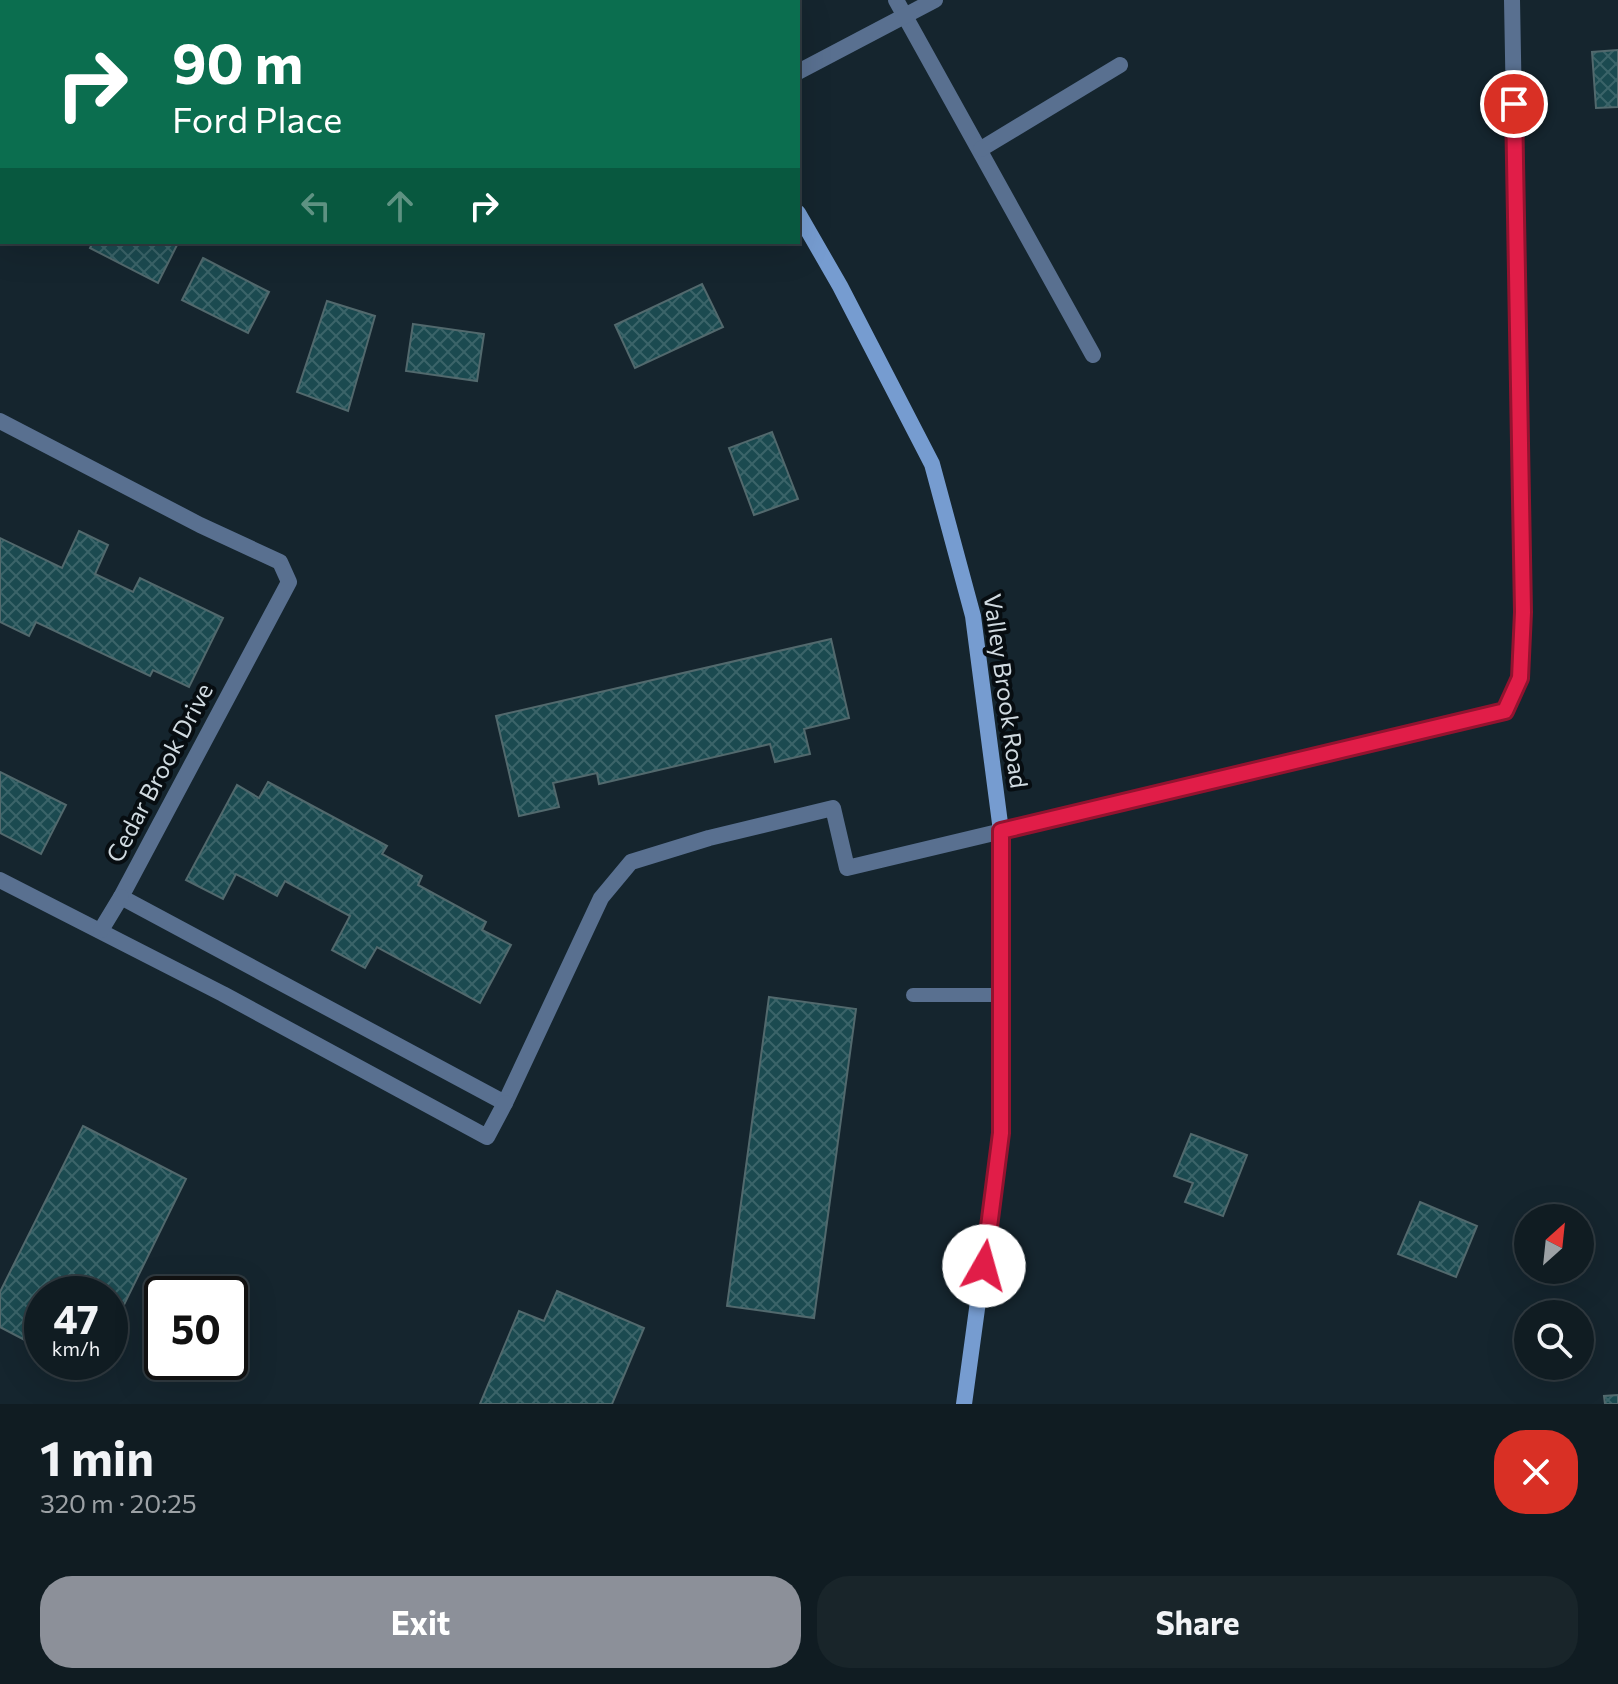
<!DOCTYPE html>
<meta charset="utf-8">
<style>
:root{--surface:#101c22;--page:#19252a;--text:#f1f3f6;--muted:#9ca1a5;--line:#303a40;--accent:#8c9099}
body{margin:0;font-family:Commissioner,sans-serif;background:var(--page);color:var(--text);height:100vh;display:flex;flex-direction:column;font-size:30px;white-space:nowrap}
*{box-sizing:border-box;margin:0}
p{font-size:26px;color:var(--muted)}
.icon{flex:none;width:44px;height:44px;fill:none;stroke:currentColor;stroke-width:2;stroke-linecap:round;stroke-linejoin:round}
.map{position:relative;height:1404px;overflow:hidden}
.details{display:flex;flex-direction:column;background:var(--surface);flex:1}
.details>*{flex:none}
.hud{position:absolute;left:0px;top:0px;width:800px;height:244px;box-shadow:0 8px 32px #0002,0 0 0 2px var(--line);background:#0b6e4f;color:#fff;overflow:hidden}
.needle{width:52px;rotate:27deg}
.controls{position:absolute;left:1514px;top:1204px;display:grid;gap:16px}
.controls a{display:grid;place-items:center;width:80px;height:80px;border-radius:50%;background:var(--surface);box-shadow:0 8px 32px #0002,0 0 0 2px var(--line);font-size:40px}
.speed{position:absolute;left:24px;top:1276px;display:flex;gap:16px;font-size:40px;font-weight:700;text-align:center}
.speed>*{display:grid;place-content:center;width:104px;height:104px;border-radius:50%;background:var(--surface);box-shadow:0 8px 32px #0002,0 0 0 2px var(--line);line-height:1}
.speed small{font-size:20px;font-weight:400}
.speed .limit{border:4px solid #111;border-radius:12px;background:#fff;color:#111}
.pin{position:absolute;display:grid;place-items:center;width:68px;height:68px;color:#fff;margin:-34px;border:4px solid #fff;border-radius:50%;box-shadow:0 2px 8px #0007}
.me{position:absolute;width:88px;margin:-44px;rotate:7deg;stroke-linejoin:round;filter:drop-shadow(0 0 6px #0008)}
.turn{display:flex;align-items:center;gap:28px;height:168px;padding:0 40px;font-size:36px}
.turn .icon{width:104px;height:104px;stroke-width:2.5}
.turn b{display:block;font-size:56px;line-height:68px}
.lanes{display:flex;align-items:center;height:76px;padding:0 40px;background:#0003;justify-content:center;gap:40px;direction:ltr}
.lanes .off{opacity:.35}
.round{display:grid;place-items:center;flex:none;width:84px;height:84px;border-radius:32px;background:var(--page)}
.headline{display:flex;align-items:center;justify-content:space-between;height:136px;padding:0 40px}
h1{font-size:48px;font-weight:700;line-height:60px}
.action{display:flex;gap:16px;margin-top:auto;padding:16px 40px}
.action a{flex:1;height:92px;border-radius:32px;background:var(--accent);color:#fff;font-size:32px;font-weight:700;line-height:92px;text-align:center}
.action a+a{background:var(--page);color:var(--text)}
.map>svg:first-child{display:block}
</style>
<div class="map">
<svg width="1618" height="1404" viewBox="0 0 1618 1404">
<defs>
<pattern id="building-cross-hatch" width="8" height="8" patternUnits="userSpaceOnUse" patternTransform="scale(2)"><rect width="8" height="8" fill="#1b4a50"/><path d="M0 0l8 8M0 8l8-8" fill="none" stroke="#3b6469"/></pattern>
</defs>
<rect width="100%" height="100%" fill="#15252e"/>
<!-- building -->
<g fill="url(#building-cross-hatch)" stroke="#52696d" stroke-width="2">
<path d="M221,0H280L284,2H220Z"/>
<path d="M1618,50V107L1596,108L1592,52Z"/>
<path d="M93,242H176L178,243L158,283L90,248Z"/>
<path d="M203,258L269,292L248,333L182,300Z"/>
<path d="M702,284L723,327L635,368L615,325Z"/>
<path d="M327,301L375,316L348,411L297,392Z"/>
<path d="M413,324L484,334L477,381L406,371Z"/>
<path d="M772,432L798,499L754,515L729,448Z"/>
<path d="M79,531L108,545L95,574L133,592L140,578L223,618L189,687L153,670L150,676L36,622L29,636L0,622V538L62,568Z"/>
<path d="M831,639L849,718L804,729L810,754L775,762L770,744L599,784L597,773L553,783L559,807L519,816L496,716Z"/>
<path d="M0,772L66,805L41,854L0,833Z"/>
<path d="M268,782L387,846L382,854L422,876L418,885L486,922L482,930L511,945L480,1003L377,947L365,968L332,950L350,916L285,881L277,896L236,874L223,899L186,880L237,785L259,798Z"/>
<path d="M769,997L856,1009L814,1318L727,1306Z"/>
<path d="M83,1126L186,1179L110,1333V1294H42V1349L0,1327V1292Z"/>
<path d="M1191,1134L1247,1155L1223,1216L1185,1202L1193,1183L1174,1176Z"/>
<path d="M1420,1202L1477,1226L1456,1277L1398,1254Z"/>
<path d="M557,1291L644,1328L612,1404H480L519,1311L544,1321Z"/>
<path d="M68,1362H96L90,1373Z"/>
<path d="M1618,1395V1404H1605L1604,1396Z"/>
</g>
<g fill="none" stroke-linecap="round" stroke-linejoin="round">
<!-- lane -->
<path stroke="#597090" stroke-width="14" d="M913,995H1001"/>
<!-- street -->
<g stroke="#597090" stroke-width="16">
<path d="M896,0L1093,355"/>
<path d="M0,28L2,29"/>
<path d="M798,72L935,0"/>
<path d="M981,149L1120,65"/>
<path d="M0,421L200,525L280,562L289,582L121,897L505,1103L601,898L631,862L709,838L833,808L847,868L1505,711L1520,678L1523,612L1512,0"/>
<path d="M0,880L223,994L487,1137L505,1103"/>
<path d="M101,930L121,897"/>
</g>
<!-- secondary -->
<g stroke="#769cd0" stroke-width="16">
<path d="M693,0L694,2"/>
<path d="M798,213L840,286L932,464L973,616L1001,831V1133L964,1404"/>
</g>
</g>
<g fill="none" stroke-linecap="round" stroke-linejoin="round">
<defs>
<path id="route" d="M984,1266L1001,1133V831L1505,711L1520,678L1523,612L1514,104"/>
</defs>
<!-- route casing -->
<use href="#route" stroke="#92132f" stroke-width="20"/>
<!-- route -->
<use href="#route" stroke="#e11d48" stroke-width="14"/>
</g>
<g text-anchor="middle" stroke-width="8" stroke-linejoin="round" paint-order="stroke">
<!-- street labels -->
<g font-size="24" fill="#d0dae0" stroke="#070d11">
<text transform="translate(1005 691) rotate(82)" y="8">Valley Brook Road</text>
<text transform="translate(160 773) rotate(-62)" y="8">Cedar Brook Drive</text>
</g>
</g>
</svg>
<div class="controls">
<a><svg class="needle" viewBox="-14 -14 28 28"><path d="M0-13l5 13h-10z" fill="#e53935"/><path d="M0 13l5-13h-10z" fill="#9ca1a5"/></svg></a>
<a><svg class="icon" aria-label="search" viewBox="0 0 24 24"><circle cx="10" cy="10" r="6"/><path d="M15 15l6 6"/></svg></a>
</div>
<div class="speed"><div>47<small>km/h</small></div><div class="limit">50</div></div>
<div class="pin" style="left:1514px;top:104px;background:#d93025"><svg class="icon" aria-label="arrive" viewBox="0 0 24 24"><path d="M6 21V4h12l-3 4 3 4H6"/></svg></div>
<svg class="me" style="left:984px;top:1266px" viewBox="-20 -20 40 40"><circle r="19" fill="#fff"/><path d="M0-13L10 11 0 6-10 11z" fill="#e11d48"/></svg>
<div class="hud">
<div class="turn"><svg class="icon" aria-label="right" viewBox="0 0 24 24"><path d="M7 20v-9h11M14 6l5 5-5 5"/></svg><div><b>90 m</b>Ford Place</div></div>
<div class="lanes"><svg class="icon off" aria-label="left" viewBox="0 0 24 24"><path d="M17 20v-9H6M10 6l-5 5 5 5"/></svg><svg class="icon off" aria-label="ahead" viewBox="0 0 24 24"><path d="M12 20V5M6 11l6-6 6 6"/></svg><svg class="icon" aria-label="right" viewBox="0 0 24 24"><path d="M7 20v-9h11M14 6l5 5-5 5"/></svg></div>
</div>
</div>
<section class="details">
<div class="headline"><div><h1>1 min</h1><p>320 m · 20:25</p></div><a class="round" style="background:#d93025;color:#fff"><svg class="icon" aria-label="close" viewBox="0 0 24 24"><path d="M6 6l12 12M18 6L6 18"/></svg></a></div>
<div class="action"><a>Exit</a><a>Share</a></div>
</section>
